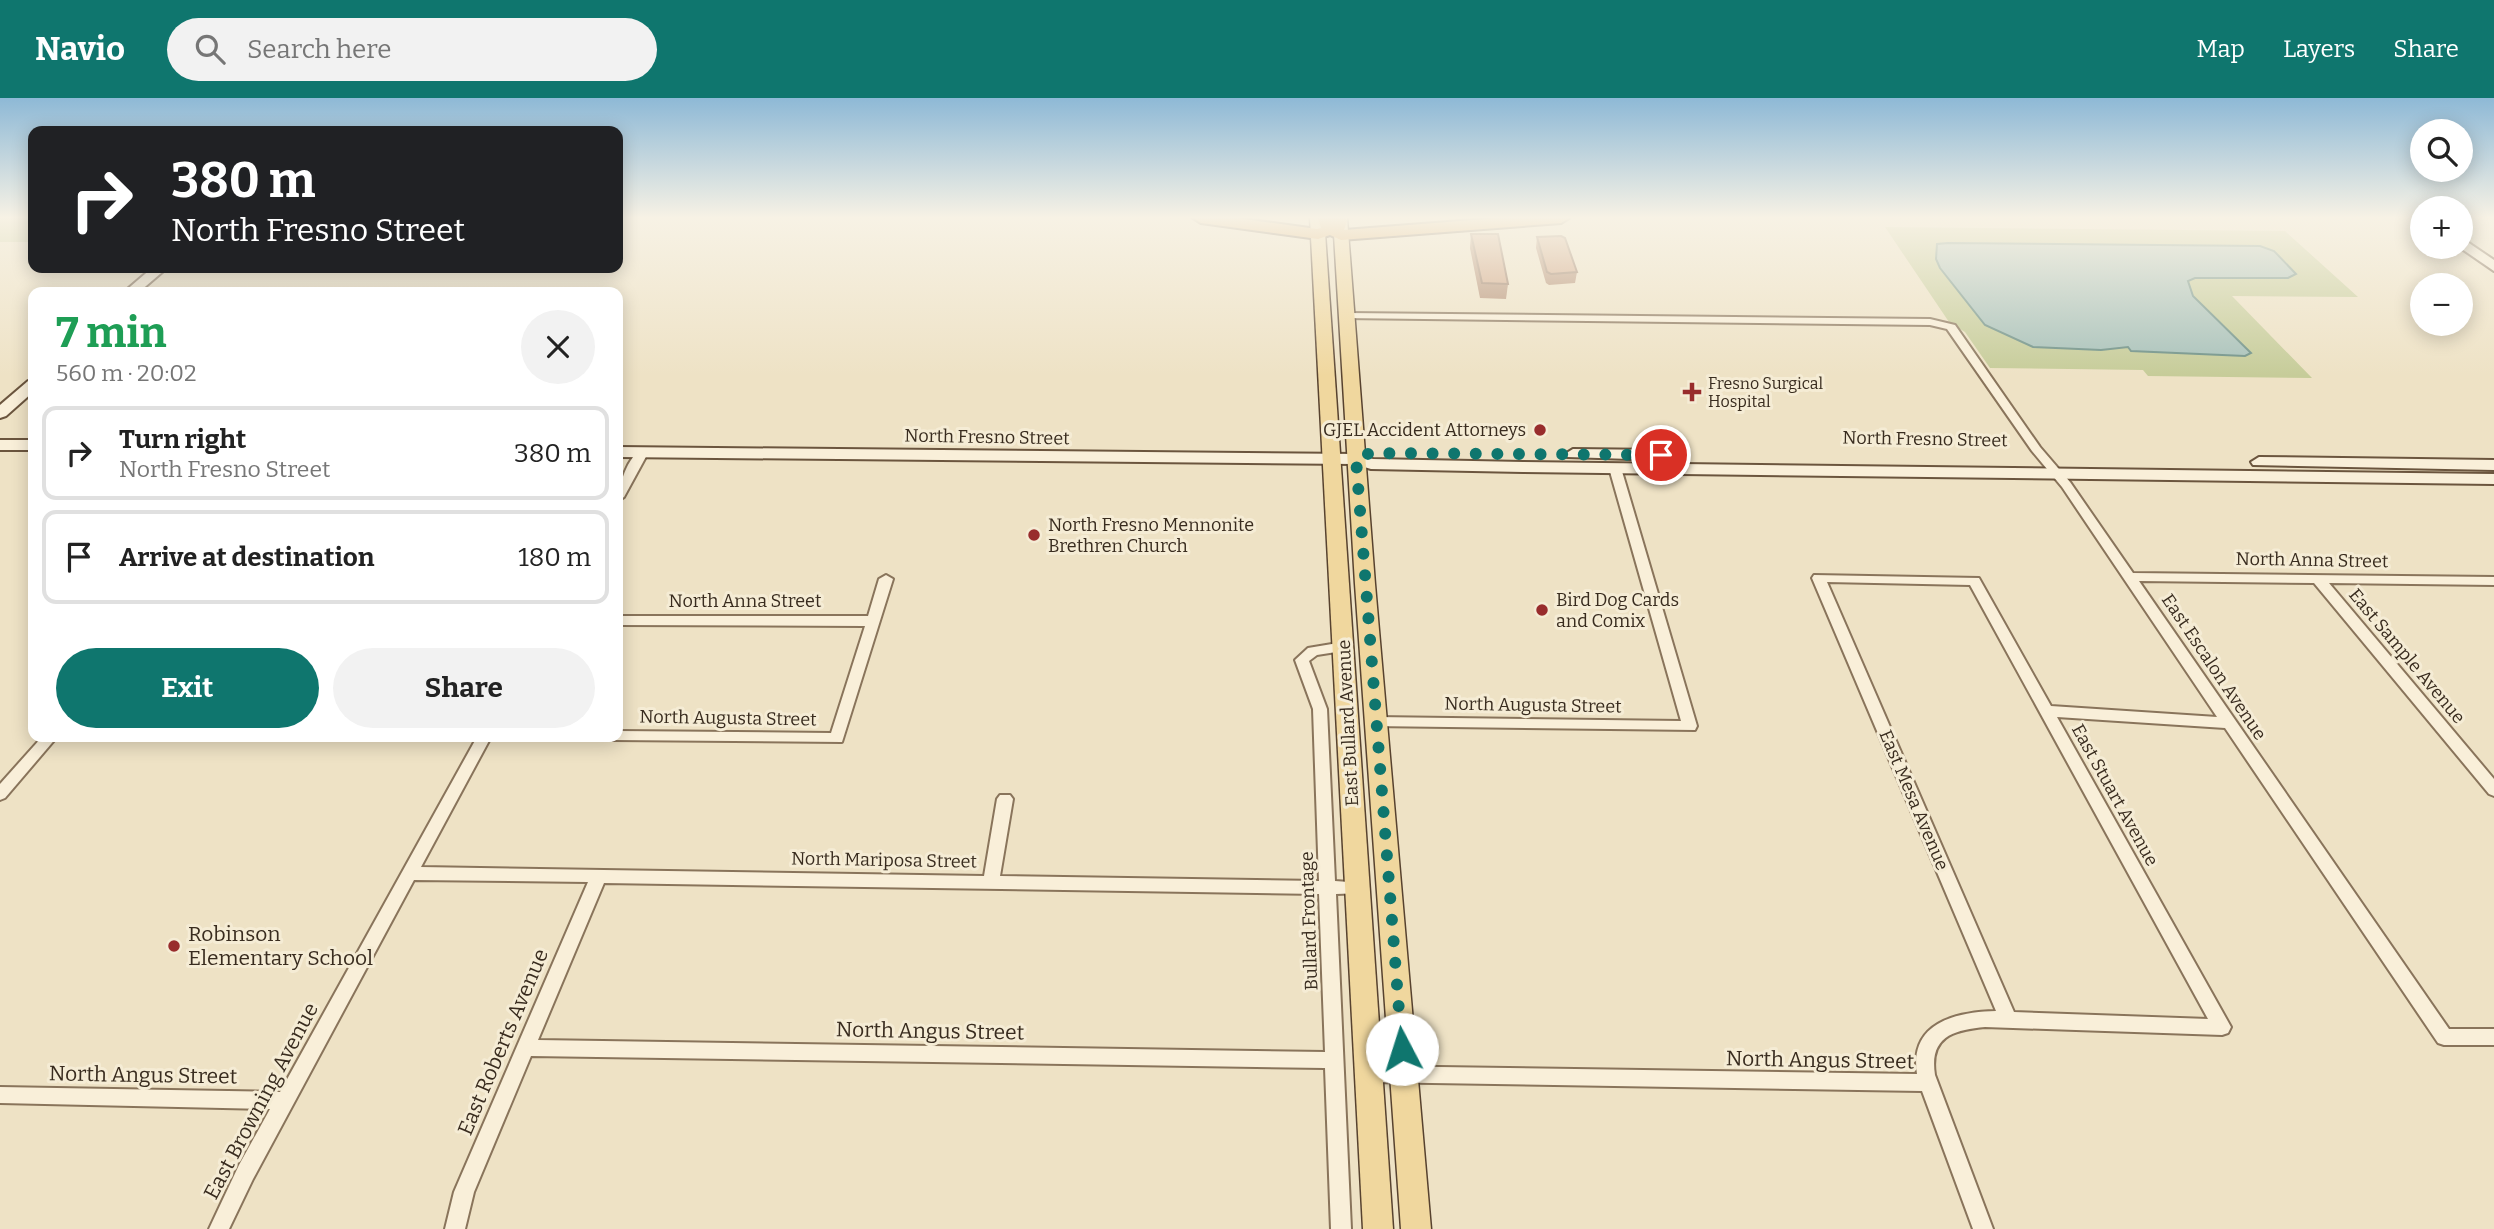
<!DOCTYPE html>
<meta charset="utf-8">
<style>
:root{--surface:#fff;--page:#f2f2f2;--text:#222;--muted:#767676;--line:#e0e0e0;--accent:#0f766e}
body{margin:0;font-family:Bitter,serif;background:var(--page);color:var(--text);height:100vh;display:flex;flex-direction:column;font-size:26px;white-space:nowrap}
*{box-sizing:border-box;margin:0}
p{font-size:23px;color:var(--muted)}
.icon{flex:none;width:38px;height:38px;fill:none;stroke:currentColor;stroke-width:2;stroke-linecap:round;stroke-linejoin:round}
.map{position:relative;flex:1;overflow:hidden}
.sheet{position:absolute;left:28px;top:189px;width:595px;height:455px;display:flex;flex-direction:column;background:var(--surface);border-radius:14px;box-shadow:0 4px 18px #0003}
.sheet>*{flex:none}
.banner{position:absolute;left:28px;top:28px;width:595px;height:147px;border-radius:14px;box-shadow:0 4px 18px #0003;background:#202124;color:#fff;overflow:hidden}
.controls{position:absolute;left:2410px;top:21px;display:grid;gap:14px}
.controls a{display:grid;place-items:center;width:63px;height:63px;border-radius:50%;background:var(--surface);box-shadow:0 4px 18px #0003;font-size:35px}
.pin{position:absolute;display:grid;place-items:center;width:60px;height:60px;color:#fff;margin:-30px;border:4px solid #fff;border-radius:50%;box-shadow:0 2px 7px #0007}
.me{position:absolute;width:77px;margin:-38px;rotate:355deg;stroke-linejoin:round;filter:drop-shadow(0 0 5px #0008)}
.turn{display:flex;align-items:center;gap:24px;height:147px;padding:0 28px;font-size:32px}
.turn .icon{width:91px;height:91px;stroke-width:2.5}
.turn b{display:block;font-size:49px;line-height:60px}
.round{display:grid;place-items:center;flex:none;width:74px;height:74px;border-radius:37px;background:var(--page)}
.overview{display:flex;align-items:center;justify-content:space-between;height:119px;padding:0 28px}
h1{font-size:42px;font-weight:700;line-height:52px;color:#1e9e55}
.primary-button{display:flex;gap:14px;margin-top:auto;padding:14px 28px}
.primary-button a{flex:1;height:80px;border-radius:42px;background:var(--accent);color:#fff;font-size:28px;font-weight:700;line-height:80px;text-align:center}
.primary-button a+a{background:var(--page);color:var(--text)}
ul{padding:0;list-style:none}
li{display:flex;align-items:center;gap:21px;height:94px;margin:0 14px 10px;padding:0 14px;border:4px solid var(--line);border-radius:14px}
li div{flex:1}
li b{display:block;font-size:26px}
li em{font-style:normal}
header{display:flex;align-items:center;gap:42px;box-sizing:border-box;height:98px;padding:0 35px;background:var(--accent);color:#fff}
header strong{font-size:33px}
nav{display:flex;gap:38px;margin-inline-start:auto;font-size:24px}
.search{width:490px;height:63px;background:var(--page);display:flex;align-items:center;gap:18px;box-sizing:border-box;padding:0 24px;border-radius:38px;color:var(--muted);font-size:26px}
.map>svg:first-child{display:block}
</style>
<header>
<strong>Navio</strong>
<div class="search"><svg class="icon" aria-label="search" viewBox="0 0 24 24"><circle cx="10" cy="10" r="6"/><path d="M15 15l6 6"/></svg>Search here</div>
<nav><a>Map</a><a>Layers</a><a>Share</a></nav>
</header>
<div class="map">
<svg width="2494" height="1131" viewBox="0 0 2494 1131">
<rect width="100%" height="100%" fill="#eee2c5"/>
<!-- green -->
<g fill="#c6cc99">
<rect x="0" y="120" width="33" height="24"/>
<path d="M1885,129L2285,133L2358,199L2232,198L2312,280L2148,278L2143,272L1990,270L1965,234L1949,224Z"/>
</g>
<!-- water -->
<path fill="#a7c1ba" stroke="#6d9087" stroke-width="2" d="M1948,145L2260,148L2274,153L2296,176L2288,180H2195L2188,183L2193,198L2251,255L2245,258L2131,253L2128,249L2101,252L2033,249L1985,227L1940,170L1936,161L1937,146Z"/>
<g fill="none" stroke-linecap="round" stroke-linejoin="round">
<defs>
<g id="minor">
<path d="M1347,215L1930,221L1955,227L2040,349L2070,384L2133,475L2494,479V487L2329,485L2494,681V698L2489,696L2314,485L2139,483L2449,931H2494V947H2444L2438,945L2225,630L2057,619L2231,929L2228,935L2222,937L1985,929C1953,932 1929,939 1935,977L1993,1131H1973L1922,993L1369,984L1363,982L1360,976L1363,970L1369,968L1917,976C1909,925 1955,914 1996,913L1812,480L1814,477L1979,480L2051,608L2217,619L2062,389L2032,353L1947,231L1930,227L1343,220L1342,218ZM1827,484L1970,487L2208,921L2014,914Z"/>
<path d="M642,351L648,355L624,399L618,403C618,388 628,358 642,351Z"/>
<path d="M1615,366L1621,370L1697,628L1695,632L1371,628L1369,624L1371,620L1376,619L1681,623L1609,370Z"/>
<path d="M886,477L893,481L842,644L613,642L611,639H618V633L831,635L865,528L618,527V518H868L879,481Z"/>
<path d="M1344,544L1351,549L1349,552L1317,557L1309,563L1327,611L1335,783L1363,785L1365,790L1363,795L1336,796L1351,1131H1331L1325,970L531,958L474,1094L465,1131H445L454,1094L588,784L414,782L253,1081L229,1131H209L239,1067L270,1011L0,1005V989L280,994L477,639H491L421,769L984,778L997,701L1000,697H1010L1013,701L1000,778L1319,783L1313,611L1295,562L1308,550ZM604,785L1319,796L1325,954L538,942Z"/>
<path d="M42,639H57L5,700L0,702V686Z"/>
</g>
<g id="secondary">
<path d="M2460,139L2494,162V173L2459,149Z"/>
<path d="M152,170H167L139,194H124Z"/>
<path d="M33,281V294L6,318L0,320V307L28,283Z"/>
<rect x="0" y="342" width="33" height="10"/>
<path d="M618,349L1356,356L1373,361L1523,364L2494,376V386L1523,374L1371,371L1354,366L618,359Z"/>
<path d="M1573,351L1662,352L1670,357L1662,362L1567,359L1565,356Z"/>
<path d="M2259,359L2494,362V372L2253,367L2251,364Z"/>
</g>
<g id="primary">
<path d="M1310,120H1324L1393,1131H1363Z"/>
<path d="M1333,120H1347L1375,486L1431,1131H1401L1355,486Z"/>
</g>
<path id="motorway" d="M1193,120H1236L1317,131L1321,130L1318,120H1345L1347,123L1344,132L1499,120H1569L1561,125L1341,142L1330,137L1318,141L1201,125Z"/>
</defs>
<!-- minor casing -->
<use href="#minor" stroke="#89745b" stroke-width="4"/>
<!-- secondary casing -->
<use href="#secondary" stroke="#6b553e" stroke-width="4"/>
<!-- primary casing -->
<use href="#primary" stroke="#57422f" stroke-width="3"/>
<!-- motorway casing -->
<use href="#motorway" stroke="#57422f" stroke-width="4"/>
<!-- minor -->
<use href="#minor" fill="#f9efd9" fill-rule="evenodd"/>
<!-- secondary -->
<use href="#secondary" fill="#f9efd9" fill-rule="evenodd"/>
<!-- primary -->
<use href="#primary" fill="#f0d79e" fill-rule="evenodd"/>
<!-- motorway -->
<use href="#motorway" fill="#dca257" fill-rule="evenodd"/>
</g>
<!-- wall -->
<g fill="#af876b">
<path d="M1471,136L1508,186L1506,201L1480,200L1470,150Z"/>
<path d="M1537,139L1577,174L1575,185L1549,187L1546,185L1536,150Z"/>
</g>
<!-- building -->
<g fill="#cc9d7c" stroke="#8f6e57" stroke-width="2">
<path d="M1471,136H1498L1508,186L1482,185Z"/>
<path d="M1561,138L1565,140L1577,174L1551,176L1547,174L1537,139Z"/>
</g>
<!-- sky -->
<linearGradient id="sky" x2="0" y2="1"><stop stop-color="#8eb9d6"/><stop offset="0.43" stop-color="#f7f2e5"/><stop offset="1" stop-color="#f7f2e5" stop-opacity="0"/></linearGradient>
<rect width="2494" height="278" fill="url(#sky)"/>
<g fill="none" stroke-linecap="round" stroke-linejoin="round">
<!-- route -->
<path stroke="#0f766e" stroke-width="12" stroke-dasharray="0 21.6" d="M1402,951L1356,361L1370,355L1661,357"/>
</g>
<!-- markers -->
<g fill="#982c2c" stroke="#f5ecd5" stroke-width="2.5">
<path d="M1688.5 283.5h7v7h7v7h-7v7h-7v-7h-7v-7h7z"/>
<circle cx="1540" cy="332" r="7"/>
<circle cx="1034" cy="437" r="7"/>
<circle cx="1542" cy="512" r="7"/>
<circle cx="174" cy="848" r="7"/>
</g>
<g text-anchor="middle" stroke-width="6" stroke-linejoin="round" paint-order="stroke">
<!-- far-poi labels -->
<g font-size="16" fill="#392c1f" stroke="#f5ecd5" text-anchor="start">
<text x="1708" y="291">Fresno Surgical<tspan x="1708" dy="18">Hospital</tspan></text>
</g>
<!-- poi labels -->
<g font-size="18" fill="#392c1f" stroke="#f5ecd5" text-anchor="start">
<text x="1526" y="338" text-anchor="end">GJEL Accident Attorneys</text>
<text x="1048" y="433">North Fresno Mennonite<tspan x="1048" dy="21">Brethren Church</tspan></text>
<text x="1556" y="508">Bird Dog Cards<tspan x="1556" dy="21">and Comix</tspan></text>
</g>
<!-- street labels -->
<g font-size="18" fill="#392c1f" stroke="#f5ecd5">
<text transform="translate(987 339) rotate(1)" y="6">North Fresno Street</text>
<text transform="translate(1925 341) rotate(1)" y="6">North Fresno Street</text>
<text transform="translate(2312 462) rotate(1)" y="6">North Anna Street</text>
<text x="745" y="509">North Anna Street</text>
<text transform="translate(2407 558) rotate(50)" y="6">East Sample Avenue</text>
<text transform="translate(2214 569) rotate(56)" y="6">East Escalon Avenue</text>
<text transform="translate(1533 607) rotate(1)" y="6">North Augusta Street</text>
<text transform="translate(728 620) rotate(1)" y="6">North Augusta Street</text>
<text transform="translate(1348 625) rotate(-93)" y="6">East Bullard Avenue</text>
<text transform="translate(2115 697) rotate(61)" y="6">East Stuart Avenue</text>
<text transform="translate(1914 702) rotate(67)" y="6">East Mesa Avenue</text>
<text transform="translate(884 762) rotate(1)" y="6">North Mariposa Street</text>
<text transform="translate(1309 823) rotate(-92)" y="6">Bullard Frontage</text>
</g>
<!-- near-poi labels -->
<g font-size="21" fill="#392c1f" stroke="#f5ecd5" text-anchor="start">
<text x="188" y="843">Robinson<tspan x="188" dy="24">Elementary School</tspan></text>
</g>
<!-- near-street labels -->
<g font-size="21" fill="#392c1f" stroke="#f5ecd5">
<text transform="translate(930 933) rotate(1)" y="7">North Angus Street</text>
<text transform="translate(503 944) rotate(-67)" y="7">East Roberts Avenue</text>
<text transform="translate(1820 962) rotate(1)" y="7">North Angus Street</text>
<text transform="translate(143 977) rotate(1)" y="7">North Angus Street</text>
<text transform="translate(261 1003) rotate(-62)" y="7">East Browning Avenue</text>
</g>
</g>
</svg>
<div class="controls">
<a><svg class="icon" aria-label="search" viewBox="0 0 24 24"><circle cx="10" cy="10" r="6"/><path d="M15 15l6 6"/></svg></a>
<a>+</a>
<a>−</a>
</div>
<div class="pin" style="left:1661px;top:357px;background:#d93025"><svg class="icon" aria-label="arrive" viewBox="0 0 24 24"><path d="M6 21V4h12l-3 4 3 4H6"/></svg></div>
<svg class="me" style="left:1402px;top:951px" viewBox="-20 -20 40 40"><circle r="19" fill="#fff"/><path d="M0-13L10 11 0 6-10 11z" fill="#0f766e"/></svg>
<div class="banner">
<div class="turn"><svg class="icon" aria-label="right" viewBox="0 0 24 24"><path d="M7 20v-9h11M14 6l5 5-5 5"/></svg><div><b>380 m</b>North Fresno Street</div></div>
</div>
<section class="sheet">
<div class="overview"><div><h1>7 min</h1><p>560 m · 20:02</p></div><a class="round"><svg class="icon" aria-label="close" viewBox="0 0 24 24"><path d="M6 6l12 12M18 6L6 18"/></svg></a></div>
<ul>
<li><svg class="icon" aria-label="right" viewBox="0 0 24 24"><path d="M7 20v-9h11M14 6l5 5-5 5"/></svg><div><b>Turn right</b><p>North Fresno Street</p></div><em>380 m</em></li>
<li><svg class="icon" aria-label="arrive" viewBox="0 0 24 24"><path d="M6 21V4h12l-3 4 3 4H6"/></svg><div><b>Arrive at destination</b></div><em>180 m</em></li>
</ul>
<div class="primary-button"><a>Exit</a><a>Share</a></div>
</section>
</div>
